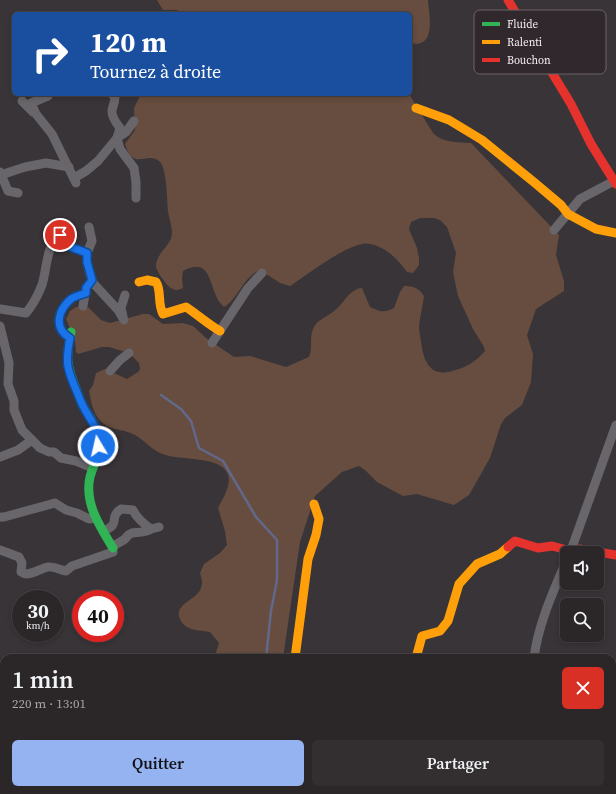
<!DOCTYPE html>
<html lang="fr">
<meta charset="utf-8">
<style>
:root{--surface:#2b2729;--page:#332f31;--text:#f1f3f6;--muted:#a6a5a8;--line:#474446;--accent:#95b2f1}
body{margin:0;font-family:"Source Serif 4",serif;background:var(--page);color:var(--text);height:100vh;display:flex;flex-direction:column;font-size:15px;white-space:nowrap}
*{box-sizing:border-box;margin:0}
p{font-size:13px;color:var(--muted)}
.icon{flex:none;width:22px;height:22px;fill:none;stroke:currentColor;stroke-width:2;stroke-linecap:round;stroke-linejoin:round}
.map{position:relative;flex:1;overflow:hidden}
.panel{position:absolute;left:0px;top:654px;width:616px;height:140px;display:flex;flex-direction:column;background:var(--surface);border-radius:12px 12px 0 0;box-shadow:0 2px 6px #0003,0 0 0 1px var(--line)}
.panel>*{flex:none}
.banner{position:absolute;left:12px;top:12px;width:400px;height:84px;border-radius:6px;box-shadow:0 2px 6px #0003,0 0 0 1px var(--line);background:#1a4fa0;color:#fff;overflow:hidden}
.tools{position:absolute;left:560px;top:546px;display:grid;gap:8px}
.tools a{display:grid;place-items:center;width:44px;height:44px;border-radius:6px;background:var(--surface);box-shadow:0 2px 6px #0003,0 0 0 1px var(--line);font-size:20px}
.speed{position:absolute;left:12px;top:590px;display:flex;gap:8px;font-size:20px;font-weight:700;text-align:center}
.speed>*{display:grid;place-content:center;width:52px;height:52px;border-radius:50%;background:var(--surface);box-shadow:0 2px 6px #0003,0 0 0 1px var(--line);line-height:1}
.speed small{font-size:10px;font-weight:400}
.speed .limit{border:6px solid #d22;background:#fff;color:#111}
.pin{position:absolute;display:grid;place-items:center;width:34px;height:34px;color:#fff;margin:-17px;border:2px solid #fff;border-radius:50%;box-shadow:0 1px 4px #0007}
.me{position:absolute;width:44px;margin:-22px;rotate:351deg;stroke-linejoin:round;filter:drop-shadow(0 0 3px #0008)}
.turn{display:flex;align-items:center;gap:14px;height:84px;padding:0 12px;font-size:18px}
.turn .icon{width:52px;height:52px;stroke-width:2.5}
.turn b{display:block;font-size:28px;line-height:34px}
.round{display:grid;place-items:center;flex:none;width:42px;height:42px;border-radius:6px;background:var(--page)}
.summary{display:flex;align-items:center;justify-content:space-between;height:68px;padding:0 12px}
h1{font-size:24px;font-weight:600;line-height:30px}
.action{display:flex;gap:8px;margin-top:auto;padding:8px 12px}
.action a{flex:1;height:46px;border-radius:6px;background:var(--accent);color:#111;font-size:16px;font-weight:600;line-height:46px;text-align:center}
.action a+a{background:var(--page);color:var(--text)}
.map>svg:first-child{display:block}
</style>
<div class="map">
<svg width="616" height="794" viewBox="0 0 616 794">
<rect width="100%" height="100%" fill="#393437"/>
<!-- green -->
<g fill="#674d3f">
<path d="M157,0H428C429,15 437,49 410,43V14H189L176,10H163Z"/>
<path d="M141,94H409L433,133C443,143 457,142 471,143L559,235L556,255L564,281V291L536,309L527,335L533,354L531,382L522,405L505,418L501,424L490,458L469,495L454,505L417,494L403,496L377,482L365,470L359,466L342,472L315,496L300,542L283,658H216L215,656L219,643L210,632C199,630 185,631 180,619C173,604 197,600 201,588C203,583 202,579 200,573L204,564L220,553L227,545L225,531L218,508C223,498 234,482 226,471C218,458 183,459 169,456C150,451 147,441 133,434C125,430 116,430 109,427C94,419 92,406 89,391L93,385L96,373L105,369L127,379L138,372L140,369L139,363L129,353L109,347H102L78,354L76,352L75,341L66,319L70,311L76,307L83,306L89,308L101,320L110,323L143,314H149L163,324L183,323L193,326L206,338L234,357L250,356L286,367L309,357C313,347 309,338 313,329C316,320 327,317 334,311C341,306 345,298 351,293C354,290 358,288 362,288L370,307C381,312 383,313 394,308L400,292L404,286C413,286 419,288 424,296C423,305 420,316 419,326C419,331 420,336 421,341C423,359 429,378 452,371C467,367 474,363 485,351L484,347L473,329L458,296L453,272L456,253L447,227L440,220L434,218H420L411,222L409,229L417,248L419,258V265L413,273L407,272C399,261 390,251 377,246C373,244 366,243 362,244C342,248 308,274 290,286L280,283L260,270C243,277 239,298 224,307C207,293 215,254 183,271L182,278L183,288C179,290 175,291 171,288C167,286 156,271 156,266C156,253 172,245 172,233C172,226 169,218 168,211C167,201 167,166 159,161C146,151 134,172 125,144L135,130L134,108Z"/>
</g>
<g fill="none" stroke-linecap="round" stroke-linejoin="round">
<!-- stream -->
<g stroke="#62688c" stroke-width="2.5">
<path d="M161,395L181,409L191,421L199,448L223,461L256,517L277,540V580L271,611L266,658"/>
<path d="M266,794V790"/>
</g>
<!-- street -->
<g stroke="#69666b" stroke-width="9">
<path d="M47,94L48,96L31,103L36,114L52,134L76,183"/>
<path d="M112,94L115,97C115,102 113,106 112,110C111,117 117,124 120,128L117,138L120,149L134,168L136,182V198"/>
<path d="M22,101L33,112"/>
<path d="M0,172L8,191L18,193"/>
<path d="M1,175L25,167L46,163L69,167"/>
<path d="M74,178L86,171L98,161L117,138L126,132L134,121"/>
<path d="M89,227L92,241L87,253V262L90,275L94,284L118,310L124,320"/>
<path d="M554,230L580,199L614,181"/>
<path d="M83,306L86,288L92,280"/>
<path d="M0,309L26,313C33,305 38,295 42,285C47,269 46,245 60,235L64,238L68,246L87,253"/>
<path d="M123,316L121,308L125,295"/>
<path d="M0,326L9,363L8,384L14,401V410L22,430L40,448L49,452H54L61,458L76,461L93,468"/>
<path d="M70,338C53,328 58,310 71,299C75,296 81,295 86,293"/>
<path d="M212,343L248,288L262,273"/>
<path d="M110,371L120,360L129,353"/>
<path d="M0,457L18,450L32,440"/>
<path d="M0,517H4L55,503L66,510L77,513L89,519L96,518"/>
<path d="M103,531C123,523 107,519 121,509L133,510C136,517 145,525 151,529L159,527"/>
<path d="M0,550L19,557L22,563L21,572C29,578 40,568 48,567C53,566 60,570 66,571L72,566L113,552C112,543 119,544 125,539C127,536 129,534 132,533C141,531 143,534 151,529"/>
<path d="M570,553L616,425"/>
<path d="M534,658C538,624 554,590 567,559"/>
<path d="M0,678L4,683"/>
<path d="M80,790L84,794"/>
<path d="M184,790L187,794"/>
<path d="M232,790L239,794"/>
<path d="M543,790L544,794"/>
<path d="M22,794L23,790"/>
<path d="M297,794L298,790"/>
</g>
<!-- fast -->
<path stroke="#30b455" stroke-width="9" d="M71,332C65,359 67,367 77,391C79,397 81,403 84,408C90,417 96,425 98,435C101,451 94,463 90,477C84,503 100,527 113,548"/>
<!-- slow -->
<g stroke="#ff9f0a" stroke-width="9">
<path d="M416,108L449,120L482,140L535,183L561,205L568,214L596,229L616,233"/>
<path d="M139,282L147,280L156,282C162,291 157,303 163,314L186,307C198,315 208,324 220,331"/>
<path d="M295,658L308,559L316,535L319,519L314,504"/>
<path d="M416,658L422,636L440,631L448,621L459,584L477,564L500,554L508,547"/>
</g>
<!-- jam -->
<g stroke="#e5322d" stroke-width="9">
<path d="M508,0L571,104L591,144L616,184"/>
<path d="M508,547L515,541L538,548L552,546L571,551L580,549L616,555"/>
</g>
</g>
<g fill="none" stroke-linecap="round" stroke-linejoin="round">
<defs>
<path id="route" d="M60,235L64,238L68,246L87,253V262L92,280L86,288V293C81,295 75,296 71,299C58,310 53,328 70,338C65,363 67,369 77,392C79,397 81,402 83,406C91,422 99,427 98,446"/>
</defs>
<!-- route casing -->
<use href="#route" stroke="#114b97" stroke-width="10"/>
<!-- route -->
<use href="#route" stroke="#1a73e8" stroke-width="7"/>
</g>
<!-- legend -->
<rect x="474" y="10" width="132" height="64" rx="6" fill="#30282d" stroke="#6b6368" stroke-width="1"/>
<rect x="482" y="22" width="18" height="4" fill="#30b455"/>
<rect x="482" y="40" width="18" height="4" fill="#ff9f0a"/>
<rect x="482" y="58" width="18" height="4" fill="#e5322d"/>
<g font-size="11" fill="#f4eef1">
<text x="507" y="28">Fluide</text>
<text x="507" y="46">Ralenti</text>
<text x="507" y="64">Bouchon</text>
</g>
</svg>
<div class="tools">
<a><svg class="icon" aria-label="sound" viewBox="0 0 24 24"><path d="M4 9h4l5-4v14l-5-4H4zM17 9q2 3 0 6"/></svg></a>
<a><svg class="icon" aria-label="search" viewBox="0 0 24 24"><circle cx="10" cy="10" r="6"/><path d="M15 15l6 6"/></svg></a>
</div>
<div class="speed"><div>30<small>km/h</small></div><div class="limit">40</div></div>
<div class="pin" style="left:60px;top:235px;background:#d93025"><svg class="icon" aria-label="arrive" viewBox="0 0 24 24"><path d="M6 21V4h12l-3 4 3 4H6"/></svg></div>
<svg class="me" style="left:98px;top:446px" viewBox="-20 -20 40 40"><circle r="17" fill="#1a73e8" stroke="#fff" stroke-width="3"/><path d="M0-11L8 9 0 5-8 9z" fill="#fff"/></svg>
<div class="banner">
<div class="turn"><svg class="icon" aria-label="right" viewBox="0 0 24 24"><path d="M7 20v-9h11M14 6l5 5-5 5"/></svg><div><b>120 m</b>Tournez à droite</div></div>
</div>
<section class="panel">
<div class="summary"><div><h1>1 min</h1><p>220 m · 13:01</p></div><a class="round" style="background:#d93025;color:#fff"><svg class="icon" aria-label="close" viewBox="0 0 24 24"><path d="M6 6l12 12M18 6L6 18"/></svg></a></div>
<div class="action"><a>Quitter</a><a>Partager</a></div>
</section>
</div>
